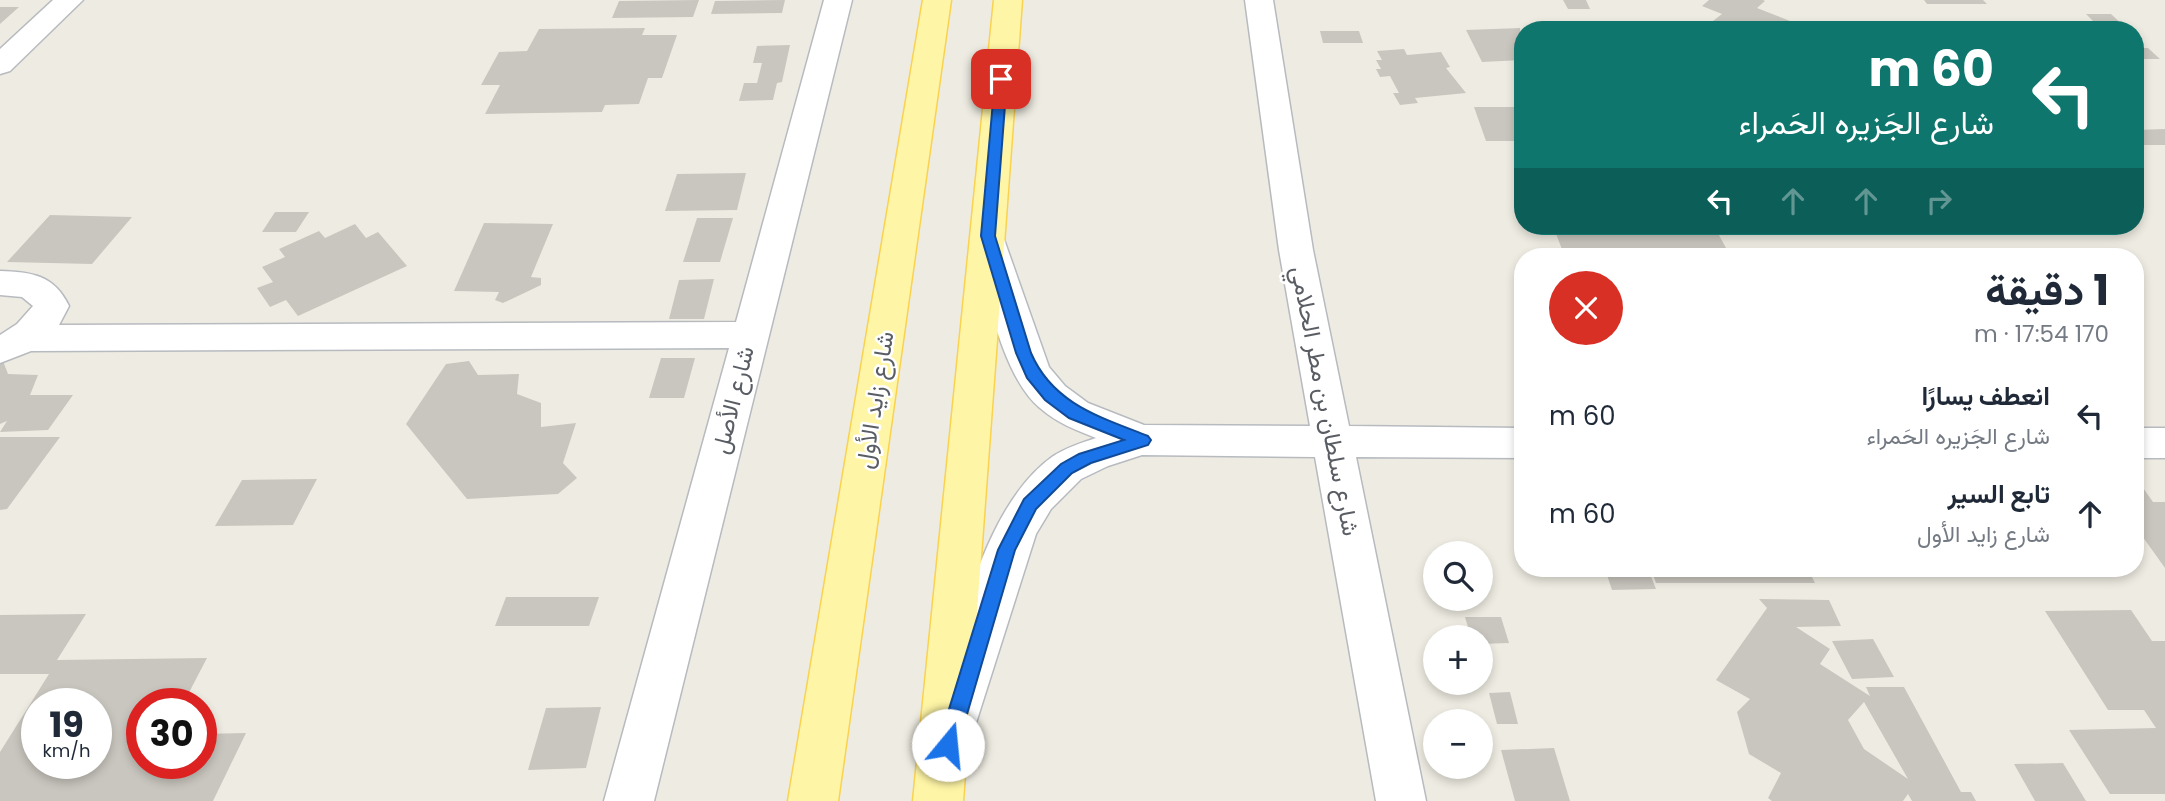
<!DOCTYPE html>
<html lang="ar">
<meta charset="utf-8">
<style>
:root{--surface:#fff;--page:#f2f2f3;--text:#1f2937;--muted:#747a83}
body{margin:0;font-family:Poppins,Vazirmatn,sans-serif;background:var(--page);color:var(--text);direction:rtl;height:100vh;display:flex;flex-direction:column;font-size:26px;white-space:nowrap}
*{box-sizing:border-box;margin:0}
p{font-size:23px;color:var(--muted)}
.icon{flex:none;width:38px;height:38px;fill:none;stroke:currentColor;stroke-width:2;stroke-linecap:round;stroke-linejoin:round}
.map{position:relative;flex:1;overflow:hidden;direction:ltr}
.details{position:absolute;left:1514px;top:248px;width:630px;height:329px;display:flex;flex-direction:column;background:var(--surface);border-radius:28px;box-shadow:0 4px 10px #0003;direction:rtl}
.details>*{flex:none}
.hud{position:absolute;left:1514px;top:21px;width:630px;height:214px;border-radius:28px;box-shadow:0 4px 10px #0003;direction:rtl;background:#0f766e;color:#fff;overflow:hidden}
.controls{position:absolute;left:1423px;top:541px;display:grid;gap:14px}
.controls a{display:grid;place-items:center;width:70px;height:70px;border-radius:50%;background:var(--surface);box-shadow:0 4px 10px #0003;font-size:35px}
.speed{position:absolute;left:21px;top:688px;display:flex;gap:14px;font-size:35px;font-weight:700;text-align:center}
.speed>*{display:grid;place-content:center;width:91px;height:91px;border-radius:50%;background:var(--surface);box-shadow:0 4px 10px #0003;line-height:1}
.speed small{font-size:18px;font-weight:400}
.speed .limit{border:10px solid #d22;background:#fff;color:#111}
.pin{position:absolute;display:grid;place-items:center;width:60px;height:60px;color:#fff;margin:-30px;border-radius:14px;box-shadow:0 4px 10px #0006}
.me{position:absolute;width:77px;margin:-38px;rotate:17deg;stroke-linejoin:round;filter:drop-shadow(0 0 5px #0008)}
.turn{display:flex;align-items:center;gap:24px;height:147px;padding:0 35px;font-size:32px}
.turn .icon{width:91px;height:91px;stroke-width:2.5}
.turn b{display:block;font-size:49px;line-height:60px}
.lanes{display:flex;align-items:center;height:66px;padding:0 35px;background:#0003;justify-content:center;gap:35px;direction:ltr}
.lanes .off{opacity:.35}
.round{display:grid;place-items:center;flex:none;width:74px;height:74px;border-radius:37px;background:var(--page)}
.head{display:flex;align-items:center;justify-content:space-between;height:119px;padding:0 35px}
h1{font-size:42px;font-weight:700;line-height:52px}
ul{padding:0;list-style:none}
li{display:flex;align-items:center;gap:21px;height:98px;padding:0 35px}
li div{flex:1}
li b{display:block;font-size:26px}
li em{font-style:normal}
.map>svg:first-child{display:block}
</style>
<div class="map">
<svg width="2165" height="801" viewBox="0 0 2165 801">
<rect width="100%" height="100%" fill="#eeece2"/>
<!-- building -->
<g fill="#c9c6bf" fill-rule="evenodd">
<path d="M699,0L693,17L612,18L619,1Z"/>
<path d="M785,0L782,13L711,14L715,1Z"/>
<path d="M1563,0H1586L1590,9H1568Z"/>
<path d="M1709,0H1763L1765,1L1757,8L1795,23L1787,30H1722L1709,24L1722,14L1702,6Z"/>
<path d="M1924,0H1983L1987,4H1927Z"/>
<path d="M0,7H19L0,24Z"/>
<path d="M2086,14H2111L2128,30H2102Z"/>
<path d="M645,28L642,35H677L662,78H648L639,104L605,105L602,112L485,114L500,85H481L499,52L527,51L539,29Z"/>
<path d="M1520,28L1522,60L1482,62L1466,30Z"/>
<path d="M1320,31H1359L1363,43H1323Z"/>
<path d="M790,45L782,82L777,83L773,100L739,101L744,83H757L762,63H753L757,46Z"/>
<path d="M2135,48H2148L2160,59H2135Z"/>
<path d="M1404,49L1407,55L1441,52L1450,67L1446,68L1466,93L1415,98L1418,103L1400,105L1393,93H1399L1390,76L1380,77L1376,69H1381L1376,60H1382L1377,51Z"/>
<path d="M1474,107H1522V141H1486Z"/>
<path d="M2165,129V145H2135V130Z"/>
<path d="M746,173L737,210L665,211L677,174Z"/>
<path d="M275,212H309L296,232H262Z"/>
<path d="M50,215L132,217L92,264L7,262Z"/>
<path d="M697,218H733L720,262H683Z"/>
<path d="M484,223L553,224L531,277L541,278V285L503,303L495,300L499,292L454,291Z"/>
<path d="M355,224L366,238L378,232L407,266L298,316L286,300L270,307L257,288L273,282L262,267L285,257L279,249L319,231L325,238Z"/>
<path d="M1553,226H1714L1731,257H1565Z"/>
<path d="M714,279L704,319H669L679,280Z"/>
<path d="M661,358H695L684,398H649Z"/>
<path d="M0,361H3L8,374L38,375L30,395H73L48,430L0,432L7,421L0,424Z"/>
<path d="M469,361L478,375L519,374L517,394L541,403V427L576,423L563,463L577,478L558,494L467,499L406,424L446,364Z"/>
<path d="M0,437H60L7,509L0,510Z"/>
<path d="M317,479L293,525L215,526L242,480Z"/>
<path d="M2141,485L2153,502H2165V568L2135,526V486Z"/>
<path d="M1605,569H1648L1656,589L1612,590Z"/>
<path d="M1651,569H1808L1815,583H1656Z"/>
<path d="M506,597H599L589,626H495Z"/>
<path d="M1759,599L1829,600L1841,626L1796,627L1830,649L1820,664L1870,696L1866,687H1904L1961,792H1971L1976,801H1912L1908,794L1903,801H1772L1768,798L1781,773L1749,754L1737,712L1750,699L1716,680L1767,608ZM1864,702L1908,779L1864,749L1848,720Z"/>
<path d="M2131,610L2152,641H2165V794H2110L2069,730L2156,728L2144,710H2108L2045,611Z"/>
<path d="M86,614L57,660L207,658L183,704H142V763H201V734L246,733L213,801H0V752L49,674H0V615ZM37,704H96V763H37Z"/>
<path d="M1465,617H1501L1509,643L1480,644V637H1471Z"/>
<path d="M1873,639L1894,677L1852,679L1832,641Z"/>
<path d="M1510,692L1518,724H1497L1489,693Z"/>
<path d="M601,707L586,768L528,770L546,708Z"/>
<path d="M1554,748L1570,801H1515L1501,750Z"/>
<path d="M2063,763L2086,801H2035L2014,764Z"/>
</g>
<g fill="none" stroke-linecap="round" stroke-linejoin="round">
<defs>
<g id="minor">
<path d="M53,0H83L10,71L0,74V49Z"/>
<path d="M824,0H852L654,801H604L729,348L31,351L0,363V335L17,324L33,306L22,297L0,295V271C32,272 54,275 69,306L59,325L736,322Z"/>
<path d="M1245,0H1273L1313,250L1349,426L1522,428V458L1356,457L1426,801H1376L1315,457L1142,455L1108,466L1081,479L1051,509L1036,534L976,723L959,730L942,723L935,708C960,630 983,507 1052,457C1065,448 1081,443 1096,438C1076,430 1057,423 1040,408C1001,376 985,284 971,236L976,228L988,225L1000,228L1049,367L1065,386L1088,403L1144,425L1310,426L1279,250Z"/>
<rect x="2135" y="428" width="30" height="30"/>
</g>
<g id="major">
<path d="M923,0H951L838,801H788Z"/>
<path d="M994,0H1022L963,801H913Z"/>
</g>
</defs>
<!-- minor casing -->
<use href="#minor" stroke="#b7babf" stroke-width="3"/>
<!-- major casing -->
<use href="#major" stroke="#f9d250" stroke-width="3"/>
<!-- minor -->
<use href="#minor" fill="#fff" fill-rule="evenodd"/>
<!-- major -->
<use href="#major" fill="#fff5a6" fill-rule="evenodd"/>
</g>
<!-- route -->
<path fill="#1a73e8" stroke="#114b97" stroke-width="2" d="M1001,75L1007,79L995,236L1031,353C1053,404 1100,417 1148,436L1151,440L1148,445L1091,463L1072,473L1036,509L1015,550L958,745L955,752L948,755L941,752L938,745L998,550L1024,499L1061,464L1079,454L1124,440L1069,418L1045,400L1027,378L1016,353L981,236L995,79Z"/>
<g text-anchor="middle" stroke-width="5" stroke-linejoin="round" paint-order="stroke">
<!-- street labels -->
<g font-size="24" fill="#5a5e64" stroke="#fff">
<text transform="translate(733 400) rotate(-76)" y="8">شارع الأصل</text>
<text transform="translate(875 400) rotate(-81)" y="8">شارع زايد الأول</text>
<text transform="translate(1325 401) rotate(79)" y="8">شارع سلطان بن مطر الحلامي</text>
</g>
</g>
</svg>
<div class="controls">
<a><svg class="icon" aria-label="search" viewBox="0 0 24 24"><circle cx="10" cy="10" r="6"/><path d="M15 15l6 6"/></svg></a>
<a>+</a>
<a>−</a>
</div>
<div class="speed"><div>19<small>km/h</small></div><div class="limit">30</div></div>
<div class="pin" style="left:1001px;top:79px;background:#d93025"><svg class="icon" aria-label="arrive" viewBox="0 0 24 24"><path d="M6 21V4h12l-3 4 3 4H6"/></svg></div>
<svg class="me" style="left:948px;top:745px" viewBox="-20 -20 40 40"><circle r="19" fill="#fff"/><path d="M0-13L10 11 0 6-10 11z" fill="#1a73e8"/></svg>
<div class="hud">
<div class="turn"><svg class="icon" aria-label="left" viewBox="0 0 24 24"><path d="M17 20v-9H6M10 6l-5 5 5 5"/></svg><div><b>60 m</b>شارع الجَزيره الحَمراء</div></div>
<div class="lanes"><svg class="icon" aria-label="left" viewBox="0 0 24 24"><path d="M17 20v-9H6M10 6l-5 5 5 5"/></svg><svg class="icon off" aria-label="ahead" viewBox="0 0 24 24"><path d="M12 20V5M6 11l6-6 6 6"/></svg><svg class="icon off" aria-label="ahead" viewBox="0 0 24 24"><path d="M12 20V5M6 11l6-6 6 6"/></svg><svg class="icon off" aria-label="right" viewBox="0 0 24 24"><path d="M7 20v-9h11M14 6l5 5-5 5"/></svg></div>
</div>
<section class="details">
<div class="head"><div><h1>1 دقيقة</h1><p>170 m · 17:54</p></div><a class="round" style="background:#d93025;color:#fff"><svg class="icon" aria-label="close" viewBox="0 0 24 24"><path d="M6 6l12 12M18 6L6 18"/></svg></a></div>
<ul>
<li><svg class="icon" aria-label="left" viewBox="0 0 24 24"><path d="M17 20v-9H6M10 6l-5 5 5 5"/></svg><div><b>انعطف يسارًا</b><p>شارع الجَزيره الحَمراء</p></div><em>60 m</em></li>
<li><svg class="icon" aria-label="ahead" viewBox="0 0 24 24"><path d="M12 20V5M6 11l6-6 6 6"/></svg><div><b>تابع السير</b><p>شارع زايد الأول</p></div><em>60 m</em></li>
</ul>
</section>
</div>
